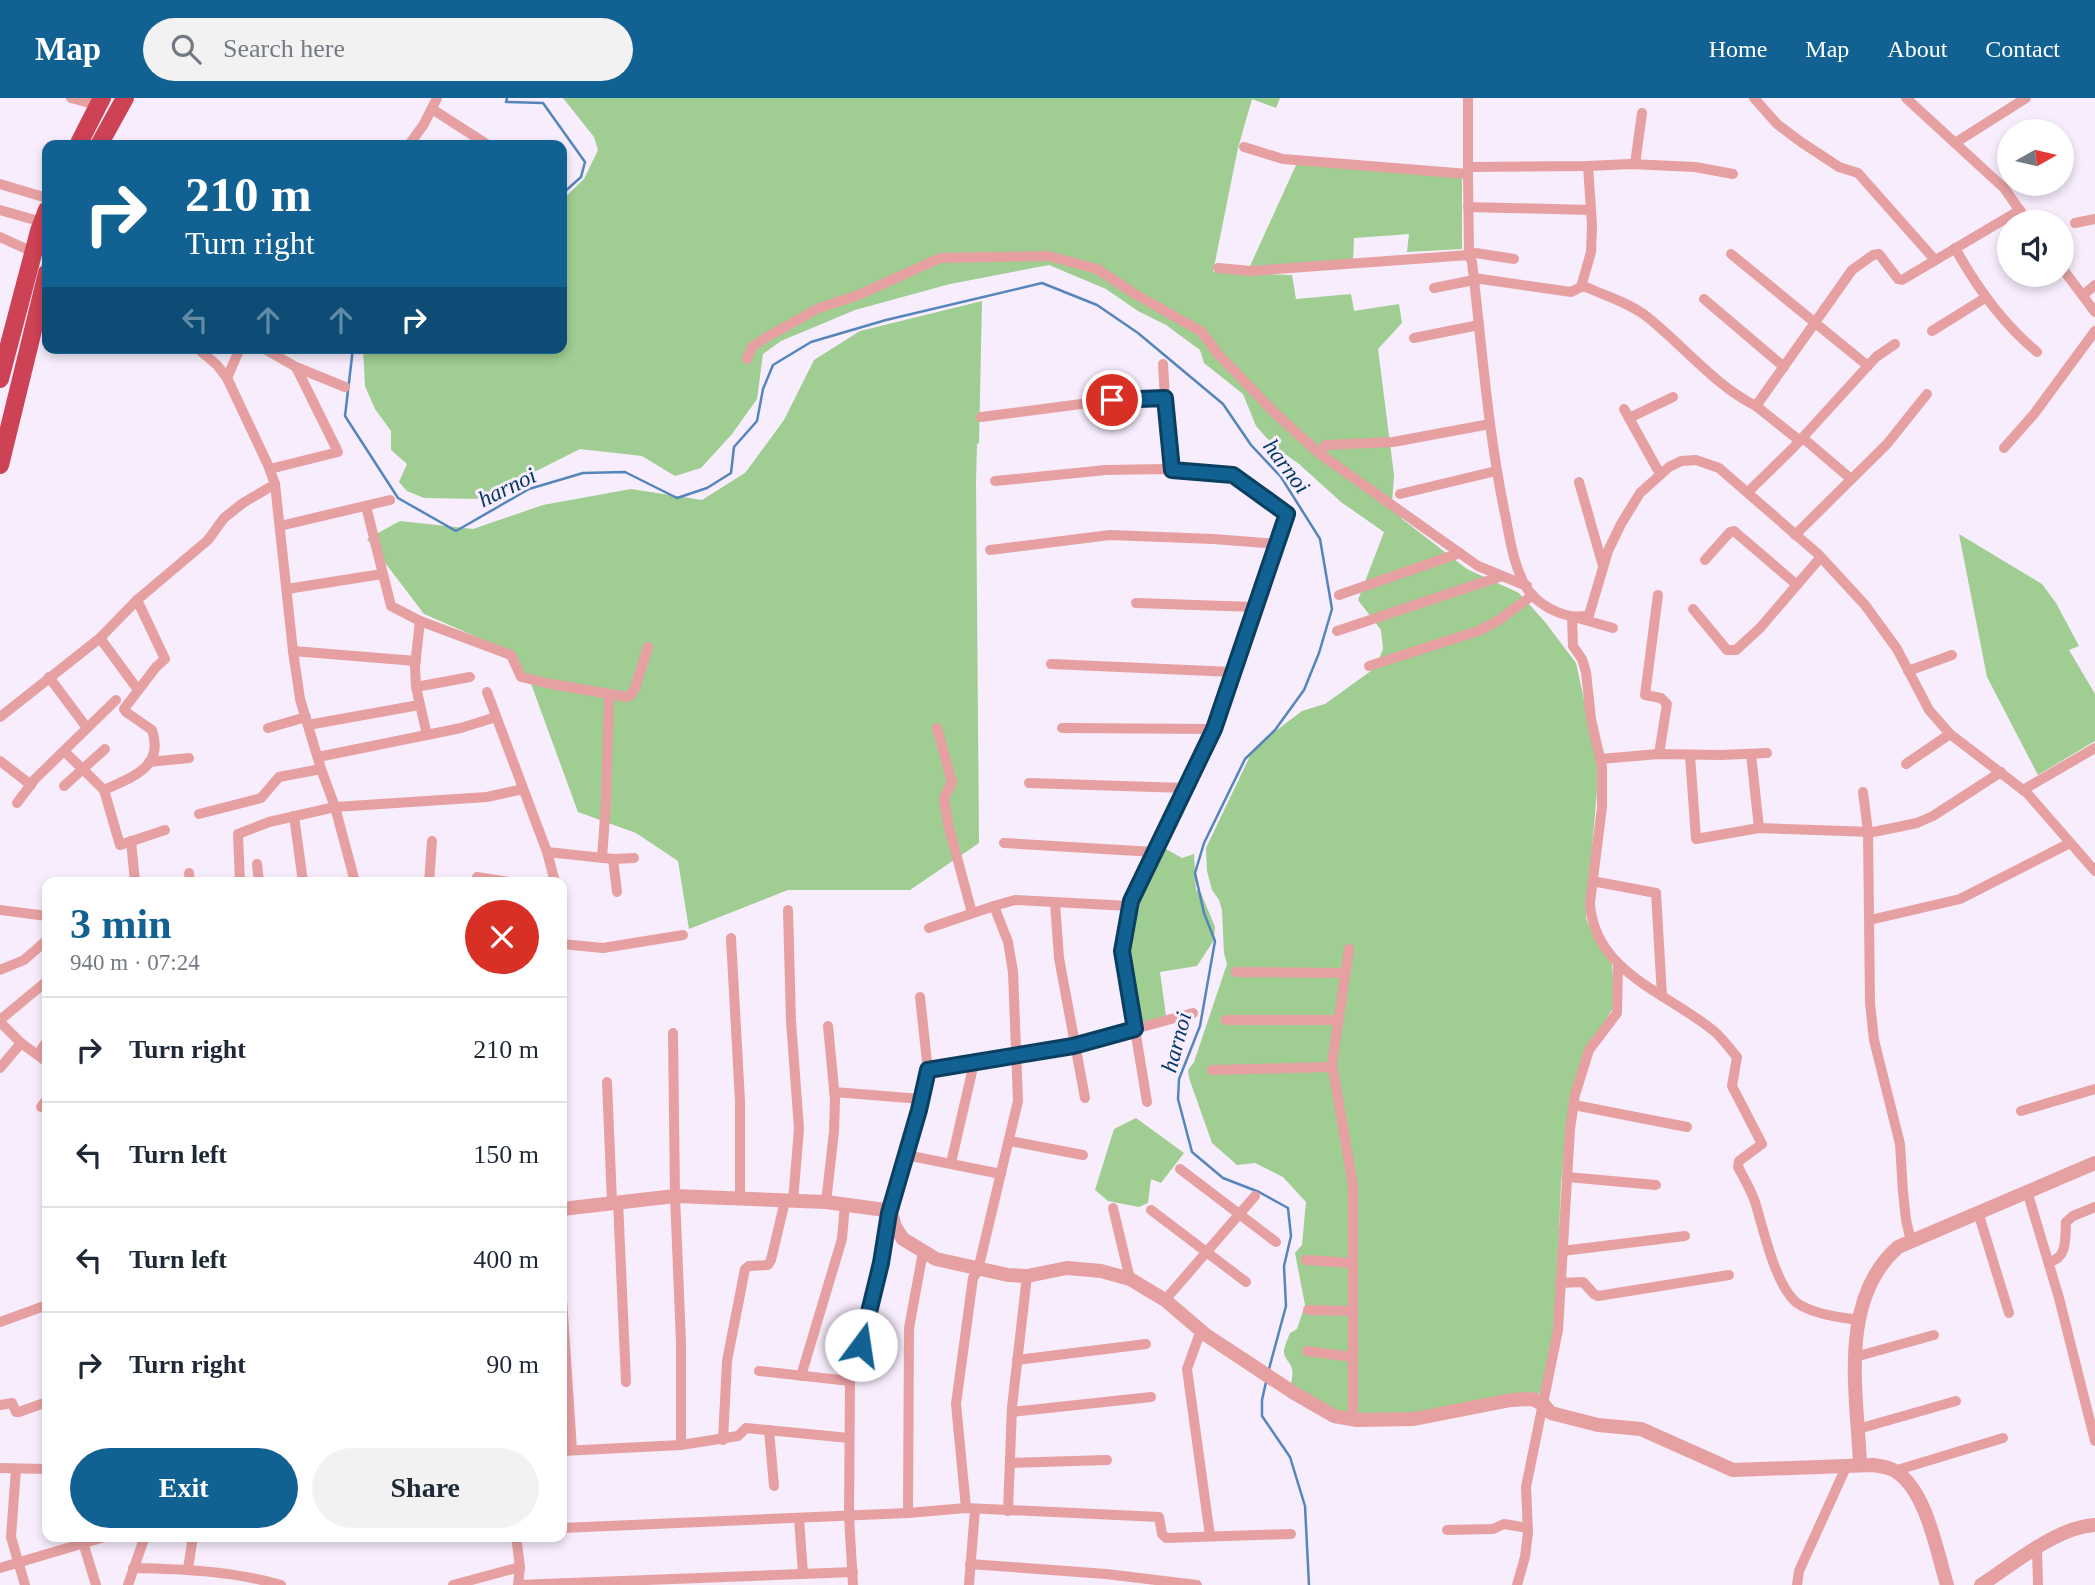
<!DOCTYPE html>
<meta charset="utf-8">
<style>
:root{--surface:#fff;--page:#f2f2f3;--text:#1f2937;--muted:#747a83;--line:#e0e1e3;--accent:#116193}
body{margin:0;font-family:Georgia,serif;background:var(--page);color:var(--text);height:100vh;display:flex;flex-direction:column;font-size:26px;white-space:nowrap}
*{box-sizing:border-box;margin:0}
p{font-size:23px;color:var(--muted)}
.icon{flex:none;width:38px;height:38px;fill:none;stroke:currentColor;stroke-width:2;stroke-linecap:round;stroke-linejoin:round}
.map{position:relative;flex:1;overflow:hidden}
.details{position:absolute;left:42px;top:779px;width:525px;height:665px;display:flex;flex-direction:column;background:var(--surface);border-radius:14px;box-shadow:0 4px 10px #0003}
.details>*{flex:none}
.banner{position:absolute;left:42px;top:42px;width:525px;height:214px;border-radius:14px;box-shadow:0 4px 10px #0003;background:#116193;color:#fff;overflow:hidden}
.needle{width:46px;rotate:82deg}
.fabs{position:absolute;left:1997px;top:21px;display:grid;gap:14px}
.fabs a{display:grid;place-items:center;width:77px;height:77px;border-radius:50%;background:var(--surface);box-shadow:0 4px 10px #0003;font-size:35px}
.pin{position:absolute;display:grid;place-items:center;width:60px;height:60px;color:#fff;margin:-30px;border:4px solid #fff;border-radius:50%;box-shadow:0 2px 7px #0007}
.me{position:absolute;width:77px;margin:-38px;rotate:14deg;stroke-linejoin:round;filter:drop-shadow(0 0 5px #0008)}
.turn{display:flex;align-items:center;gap:24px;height:147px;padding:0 28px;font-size:32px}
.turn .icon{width:91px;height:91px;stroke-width:2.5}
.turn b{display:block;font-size:49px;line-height:60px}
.lanes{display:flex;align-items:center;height:66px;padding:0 28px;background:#0003;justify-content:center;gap:35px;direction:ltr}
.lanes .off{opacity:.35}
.round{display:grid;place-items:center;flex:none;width:74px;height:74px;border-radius:37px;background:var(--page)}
.headline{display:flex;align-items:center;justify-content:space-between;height:119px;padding:0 28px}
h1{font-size:42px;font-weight:700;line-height:52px;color:var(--accent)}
.primary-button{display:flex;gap:14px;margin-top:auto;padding:14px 28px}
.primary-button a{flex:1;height:80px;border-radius:42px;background:var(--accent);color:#fff;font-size:28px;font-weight:700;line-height:80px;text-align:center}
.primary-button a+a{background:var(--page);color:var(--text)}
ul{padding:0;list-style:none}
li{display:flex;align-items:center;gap:21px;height:105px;padding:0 28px;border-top:2px solid var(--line)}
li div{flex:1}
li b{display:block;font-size:26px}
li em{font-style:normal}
header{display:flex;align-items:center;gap:42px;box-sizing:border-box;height:98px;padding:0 35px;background:var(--accent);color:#fff}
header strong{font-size:33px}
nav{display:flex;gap:38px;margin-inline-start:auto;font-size:24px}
.search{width:490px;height:63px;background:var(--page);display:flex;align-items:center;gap:18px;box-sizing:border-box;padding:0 24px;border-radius:38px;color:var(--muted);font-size:26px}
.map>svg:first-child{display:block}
</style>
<header>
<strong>Map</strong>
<div class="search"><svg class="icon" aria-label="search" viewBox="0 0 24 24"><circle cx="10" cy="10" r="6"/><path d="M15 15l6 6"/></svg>Search here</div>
<nav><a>Home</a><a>Map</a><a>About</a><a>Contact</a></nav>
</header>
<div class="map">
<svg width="2095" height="1487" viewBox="0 0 2095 1487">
<rect width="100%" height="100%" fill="#f7edfd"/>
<!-- green -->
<g fill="#9fcd92">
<path d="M563,0H1280L1276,10L1252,1L1238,50L1213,174L1292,177L1296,201L1351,196L1354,213L1399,206L1402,225L1378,251L1394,377L1392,406L1402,421L1467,471L1519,495L1545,524L1576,565L1599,670L1586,820L1595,842L1612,866L1615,906L1602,929L1569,1005L1561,1086L1555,1224L1541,1296L1530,1294C1470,1307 1392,1332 1332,1311C1317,1306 1303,1294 1291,1285C1297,1263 1283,1265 1284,1252C1285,1247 1288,1240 1290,1235L1297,1231L1305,1207L1295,1155L1302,1147L1306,1104L1283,1079L1255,1065L1237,1067L1212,1045L1189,980L1188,972L1194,964L1227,866L1224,855L1222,812L1219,802L1212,792L1207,773L1206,750L1250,658L1265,641L1302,613L1325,606L1375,570L1383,551L1381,532L1358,502L1384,434L1341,404L1299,366L1274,348L1256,328L1243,296L1204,265L1200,252L1166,227L1138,213L1106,191L1049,167L950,186L855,212L781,243L763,256L757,301L732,336L701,370L675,378L642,358L580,351L481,401L424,400L407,393L399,384L407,366L391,352V333L375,311L365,288L363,250H562V102L584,81L598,52L594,39Z"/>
<path d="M1297,65L1462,80V151L1407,154L1409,136L1354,140L1353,163L1250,168Z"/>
<path d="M982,203L979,345L977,346L976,384L979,745L910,792H788L689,831L678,763L636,735L578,714L530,583L493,546L424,516L367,441L400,423L473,431L543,407L631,391L702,402L745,375L784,322L814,262L860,233Z"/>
<path d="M1959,436L2042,486L2056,505L2079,548L2069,552L2095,596V643L2038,677L1987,579Z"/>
<path d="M1164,750L1182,760L1194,756L1196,792L1201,795L1215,829L1214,842L1197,868L1160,874L1166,918L1139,925L1128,853L1138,803Z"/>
<path d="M1136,1020L1184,1055L1161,1085L1151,1081L1148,1105L1139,1109L1108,1103L1095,1092L1114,1031Z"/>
</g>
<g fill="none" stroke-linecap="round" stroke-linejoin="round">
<!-- stream -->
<g stroke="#5585ba" stroke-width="2.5">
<path d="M507,0L506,4L543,5L585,64L581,79L562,96"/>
<path d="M353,250L345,318L398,400L456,433L529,391L583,375L625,374L677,400L707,390L731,375L734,349L757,323L763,291L773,267L811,244L886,222L1042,185L1097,207L1138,235L1223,306L1251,347L1281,379L1320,441L1332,511L1319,555L1304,592L1275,632L1245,661L1204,745L1195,775L1204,815L1215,843L1200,928L1179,981L1178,1001L1192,1054L1223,1080L1259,1094L1288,1110L1291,1138L1284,1168L1286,1208L1269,1271"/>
<path d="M1266,1284L1262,1302V1318L1290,1359L1305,1408L1309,1487"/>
</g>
<!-- minor -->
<g stroke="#e7a0a2" stroke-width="10">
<path d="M71,0L97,7"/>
<path d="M1754,0L1777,26L1801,44L1839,69L1858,75L1935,162"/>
<path d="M1906,0L2004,90L2028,124"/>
<path d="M432,11L488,47"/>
<path d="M1955,45L2026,0"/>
<path d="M409,47L424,26L437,0"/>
<path d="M1244,49L1283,61L1468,76L1469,157L1476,155L1514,161"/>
<path d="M1635,66L1642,15"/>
<path d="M1468,69L1588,68L1630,66L1695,69L1733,76"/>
<path d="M1468,73V0"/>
<path d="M0,86L47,100"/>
<path d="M1468,109L1591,112"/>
<path d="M0,112L42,124"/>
<path d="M2075,125L2095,121"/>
<path d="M0,139L33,154"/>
<path d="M1955,150C1977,190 2002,225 2037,254"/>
<path d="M1731,156L1868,268"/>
<path d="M1218,170L1251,173L1469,157L1472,164C1482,250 1488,336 1506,421C1510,443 1515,473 1528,492C1541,510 1569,523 1589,517L1608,453L1621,426L1640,395L1669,369L1681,363L1696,362L1719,370L1818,456L1865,507L1897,551L1929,612L1950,636L2027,695L2095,773"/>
<path d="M2062,170L2095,214"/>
<path d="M1474,180L1571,194L1581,189H1586C1606,198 1629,205 1646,218C1683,247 1714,287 1756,308"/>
<path d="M1581,189L1591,154L1592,127L1588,68"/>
<path d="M1434,190L1474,182"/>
<path d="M2083,197L2095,187"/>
<path d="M1704,201L1784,269"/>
<path d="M1932,233L1985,200"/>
<path d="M1414,240L1479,227"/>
<path d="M197,250L217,267L227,280L268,367L275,386L293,553L300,601L321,671L335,709L355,784"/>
<path d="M263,250L296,269L338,354L270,371"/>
<path d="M747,261L752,249L765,240L819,210L856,198L940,160L1048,158L1097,171L1135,196L1202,234L1218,256L1275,315L1320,356L1478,468L1527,488"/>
<path d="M1163,266L1165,300"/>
<path d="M296,269L345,289"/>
<path d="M227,280L240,250"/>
<path d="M1624,311L1660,376"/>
<path d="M981,319L1112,302L1165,300L1172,372"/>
<path d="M1629,320L1673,299"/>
<path d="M1803,340L1851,381"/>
<path d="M1800,343L1756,308L1852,172L1873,157L1879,156L1898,181L1902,182L2020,112"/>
<path d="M2004,350L2034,316L2095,233"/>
<path d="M1320,356L1325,347L1393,344L1490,326"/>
<path d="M995,383L1106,372L1165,371L1233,377L1287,416L1214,631L1131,803L1122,853L1147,1004"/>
<path d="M1579,384L1603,468"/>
<path d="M1748,394L1794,349L1876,259L1895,246"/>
<path d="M1400,396L1496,373"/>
<path d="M366,408L391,508L420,523L511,557L521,579L551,586L627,599L631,597L635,590L648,549"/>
<path d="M280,428L390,402"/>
<path d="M1795,437L1887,346L1927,296"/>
<path d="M990,452L1110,437L1213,441L1277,446"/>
<path d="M1705,462L1730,434L1734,433L1797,487"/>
<path d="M287,491L382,476"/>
<path d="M1339,497L1460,455"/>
<path d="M1658,497L1645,597L1661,600L1667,606L1659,656"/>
<path d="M137,502L165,561L156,569L124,611L126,614L152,632C165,670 130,680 104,692L120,747L165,732"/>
<path d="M1136,505L1255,509"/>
<path d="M1693,511L1727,552H1736L1760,530L1820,460"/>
<path d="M1572,519L1573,548L1582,561L1586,574L1591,621L1602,669V709L1590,805C1594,875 1669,895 1715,934C1723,941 1730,951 1737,959L1732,988L1762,1046L1739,1063L1738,1069C1744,1080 1751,1092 1755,1104C1763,1129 1776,1193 1800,1207C1818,1217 1838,1219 1858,1222"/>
<path d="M1578,520L1613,530"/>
<path d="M420,523L415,568L416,589L427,637"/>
<path d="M1337,533L1502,478"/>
<path d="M100,540L138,592"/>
<path d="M293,553L416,563"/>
<path d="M1051,566L1233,574"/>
<path d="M1369,568L1478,533L1496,524L1533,497"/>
<path d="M1908,573L1952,557"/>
<path d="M49,579L87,630"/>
<path d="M416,589L470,579"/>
<path d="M487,594L547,754L555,784"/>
<path d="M0,619L100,540L137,502L208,442L224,420L243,405L275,386"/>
<path d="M308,627L419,607"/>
<path d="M268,630L306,619"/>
<path d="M937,630L952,684L944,700L948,726L972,815"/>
<path d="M1062,630L1214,631"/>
<path d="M64,653L104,692"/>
<path d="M1751,656L1759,730"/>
<path d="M1690,657L1696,741L1759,730L1873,734L1893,730L1917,725L1933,718L2001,674"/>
<path d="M318,659L461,630L496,619"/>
<path d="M1600,661L1659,656L1721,657L1767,655"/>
<path d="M0,663L31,687"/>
<path d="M149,664L189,660"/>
<path d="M1906,666L1950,636"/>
<path d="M1029,685L1185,690"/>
<path d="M64,688L105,651"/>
<path d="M2023,692L2095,650"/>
<path d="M1863,694L1868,734L1870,905L1874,942L1900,1046L1903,1094L1906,1122L1911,1143"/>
<path d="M17,705L35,681L116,602"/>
<path d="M199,716L261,700L279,679L321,671"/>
<path d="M294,718L303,784"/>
<path d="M131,743L135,784"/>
<path d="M1004,745L1154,754"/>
<path d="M547,754L613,761L634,760"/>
<path d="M602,760L606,705L609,596"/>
<path d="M613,761L617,794"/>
<path d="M257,766L259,784"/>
<path d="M189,775L190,784"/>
<path d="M477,779L509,784"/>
<path d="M1592,783L1656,795L1662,898"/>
<path d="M240,784L238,736L269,724L335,709L487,699L523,691"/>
<path d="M429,784L432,743"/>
<path d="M1055,805L1059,860L1085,1000"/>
<path d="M994,808L1015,802L1130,808"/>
<path d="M0,812L47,818"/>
<path d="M788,812L791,923L799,1031L793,1103"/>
<path d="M1870,822L1960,801L2070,745"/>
<path d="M929,830L994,808L1008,844L1013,874L1018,1003L978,1172L973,1180L956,1306L966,1410"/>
<path d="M731,840L740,1003V1100"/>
<path d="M562,846L603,850L683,837"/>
<path d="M1349,851L1332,966L1353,1087V1321"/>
<path d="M0,872L24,862L47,842"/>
<path d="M1236,874L1345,875"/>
<path d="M0,922L47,883"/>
<path d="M1226,922H1338"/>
<path d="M0,924L21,945L47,964"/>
<path d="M673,935L675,1098L681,1245V1347L738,1338L746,1330L849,1340"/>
<path d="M38,956L47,943"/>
<path d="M0,970L21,945"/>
<path d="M1212,972L1332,969"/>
<path d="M928,973L1073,948L1193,915"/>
<path d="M607,984L612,1104"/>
<path d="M834,994L921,1001"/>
<path d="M1574,1007L1687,1029"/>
<path d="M41,1009L47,1001"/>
<path d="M2021,1013L2095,991"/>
<path d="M1010,1043L1083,1057"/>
<path d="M906,1057L1001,1076"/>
<path d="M951,1065L974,965"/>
<path d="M1180,1071L1276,1144"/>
<path d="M1567,1079L1656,1087"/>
<path d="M2027,1093L2059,1200L2095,1343"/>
<path d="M618,1103L626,1284"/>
<path d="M826,1104L834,1034L835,1001L828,928"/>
<path d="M1113,1110L1130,1181"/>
<path d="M1151,1112L1246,1184"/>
<path d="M1978,1114L2009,1215"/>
<path d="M1562,1153L1685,1138"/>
<path d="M1306,1162L1352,1165"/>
<path d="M2049,1164C2068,1160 2065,1140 2066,1124L2073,1118L2095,1109"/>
<path d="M1560,1185L1583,1184L1594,1196L1598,1198L1729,1177"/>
<path d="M562,1201L572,1352"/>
<path d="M1165,1202L1255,1098"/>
<path d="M1308,1212L1352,1213"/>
<path d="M0,1224L47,1207"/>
<path d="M1201,1232L1187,1271L1210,1438"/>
<path d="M1307,1253L1352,1259"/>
<path d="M1855,1259L1934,1237"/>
<path d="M1017,1262L1146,1246"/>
<path d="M759,1273L850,1283"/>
<path d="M801,1278L842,1141L845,1106"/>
<path d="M0,1307L12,1305L16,1314H19L47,1304"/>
<path d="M1012,1314L1151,1299"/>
<path d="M1858,1331L1956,1303"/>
<path d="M769,1332L774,1388"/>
<path d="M723,1342L727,1263L745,1171L749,1168L768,1167L771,1162L785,1103"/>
<path d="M562,1353L681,1347"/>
<path d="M1010,1365L1107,1362"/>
<path d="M0,1370L47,1371"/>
<path d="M16,1371L11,1439L25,1487"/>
<path d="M1894,1373L2003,1340"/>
<path d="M1008,1413L1012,1309L1027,1178"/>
<path d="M908,1415L909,1230L923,1154"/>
<path d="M799,1420L803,1476"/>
<path d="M562,1430L908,1415L966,1410L1159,1419L1162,1436L1166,1440L1291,1436"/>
<path d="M1447,1432L1493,1431L1504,1426L1528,1430"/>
<path d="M81,1438L96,1487"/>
<path d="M516,1438L520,1469L518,1487L853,1474"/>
<path d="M2037,1451L2038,1487"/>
<path d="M970,1466L1106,1476L1197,1487"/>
<path d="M0,1470L108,1438"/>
<path d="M133,1470C183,1471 233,1473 281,1487"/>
<path d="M188,1471L193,1438"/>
<path d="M128,1487L145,1438"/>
<path d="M453,1487L520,1469"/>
<path d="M853,1487L849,1418L850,1283L861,1247L881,1165L889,1115L919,1012L928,973L920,899"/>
<path d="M969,1487L975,1411"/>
<path d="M1517,1487L1525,1459L1528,1435L1526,1389L1558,1232L1570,1031L1575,997L1589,952L1617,915L1618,866"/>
<path d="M1797,1487L1799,1473L1847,1367"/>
</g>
<!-- tertiary -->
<g stroke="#e7a0a2" stroke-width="14">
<path d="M562,1111L675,1098L826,1104L885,1112L892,1118L895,1129L903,1141L936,1161L1008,1177L1027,1178L1067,1170L1101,1173L1130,1181L1165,1202L1206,1237L1294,1295L1334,1318L1357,1322L1414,1321L1511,1302L1533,1301L1544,1307L1551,1315L1598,1327L1641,1331L1733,1372L1873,1367C1880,1368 1889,1369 1895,1373C1926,1391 1937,1454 1947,1487"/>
<path d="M1860,1366C1857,1295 1838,1202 1898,1149L2095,1065"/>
<path d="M1981,1487C2014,1466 2056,1429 2095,1427"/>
</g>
<!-- trunk -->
<g stroke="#cd4254" stroke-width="18">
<path d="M78,47L102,0"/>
<path d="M99,47L125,0"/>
<path d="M0,281L39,133L47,112"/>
<path d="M0,367L47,175"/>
</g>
</g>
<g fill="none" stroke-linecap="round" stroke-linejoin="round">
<defs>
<path id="route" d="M861,1247L881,1165L889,1115L919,1012L928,972L1073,948L1135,931L1122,853L1131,803L1214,631L1287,416L1233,377L1172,372L1165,300L1112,302"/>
</defs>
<!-- route casing -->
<use href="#route" stroke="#0b3f60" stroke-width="18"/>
<!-- route -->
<use href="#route" stroke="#116193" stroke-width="12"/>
</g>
<g text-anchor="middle" stroke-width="6" stroke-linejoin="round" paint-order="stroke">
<!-- water labels -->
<g font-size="23" font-style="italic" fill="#023865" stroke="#f7edfd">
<text transform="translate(1287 368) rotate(53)" y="8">harnoi</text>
<text transform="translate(507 389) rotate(-26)" y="8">harnoi</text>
<text transform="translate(1176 944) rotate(-75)" y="8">harnoi</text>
</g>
</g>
</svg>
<div class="fabs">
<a><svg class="needle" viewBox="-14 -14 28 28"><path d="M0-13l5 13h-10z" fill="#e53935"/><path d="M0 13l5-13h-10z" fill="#747a83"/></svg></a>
<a><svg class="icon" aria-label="sound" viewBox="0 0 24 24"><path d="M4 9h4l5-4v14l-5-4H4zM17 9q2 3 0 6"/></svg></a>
</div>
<div class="pin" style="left:1112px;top:302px;background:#d93025"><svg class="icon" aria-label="arrive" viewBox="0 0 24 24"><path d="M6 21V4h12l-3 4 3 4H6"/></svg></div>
<svg class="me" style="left:861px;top:1247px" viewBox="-20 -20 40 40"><circle r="19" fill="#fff"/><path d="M0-13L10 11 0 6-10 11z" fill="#116193"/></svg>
<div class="banner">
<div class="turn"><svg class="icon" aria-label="right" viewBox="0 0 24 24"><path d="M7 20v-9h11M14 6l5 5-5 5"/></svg><div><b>210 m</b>Turn right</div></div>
<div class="lanes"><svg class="icon off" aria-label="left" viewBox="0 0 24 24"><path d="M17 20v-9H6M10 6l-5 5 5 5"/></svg><svg class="icon off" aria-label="ahead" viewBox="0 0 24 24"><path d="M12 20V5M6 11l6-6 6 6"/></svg><svg class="icon off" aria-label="ahead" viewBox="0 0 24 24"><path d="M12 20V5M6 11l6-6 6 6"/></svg><svg class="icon" aria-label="right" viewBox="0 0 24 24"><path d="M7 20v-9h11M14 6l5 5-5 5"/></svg></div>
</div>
<section class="details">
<div class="headline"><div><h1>3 min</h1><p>940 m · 07:24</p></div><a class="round" style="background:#d93025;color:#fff"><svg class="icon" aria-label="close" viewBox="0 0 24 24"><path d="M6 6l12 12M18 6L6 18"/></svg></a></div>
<ul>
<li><svg class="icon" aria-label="right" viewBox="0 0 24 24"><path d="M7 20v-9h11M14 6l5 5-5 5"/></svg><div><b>Turn right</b></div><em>210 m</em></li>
<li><svg class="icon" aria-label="left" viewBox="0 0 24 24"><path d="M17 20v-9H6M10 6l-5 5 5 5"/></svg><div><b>Turn left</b></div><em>150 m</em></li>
<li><svg class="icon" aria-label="left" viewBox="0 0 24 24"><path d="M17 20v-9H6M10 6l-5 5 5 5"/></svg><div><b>Turn left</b></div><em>400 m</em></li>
<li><svg class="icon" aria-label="right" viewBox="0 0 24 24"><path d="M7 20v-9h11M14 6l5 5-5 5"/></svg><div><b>Turn right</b></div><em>90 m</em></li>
</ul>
<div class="primary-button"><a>Exit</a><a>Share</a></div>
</section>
</div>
